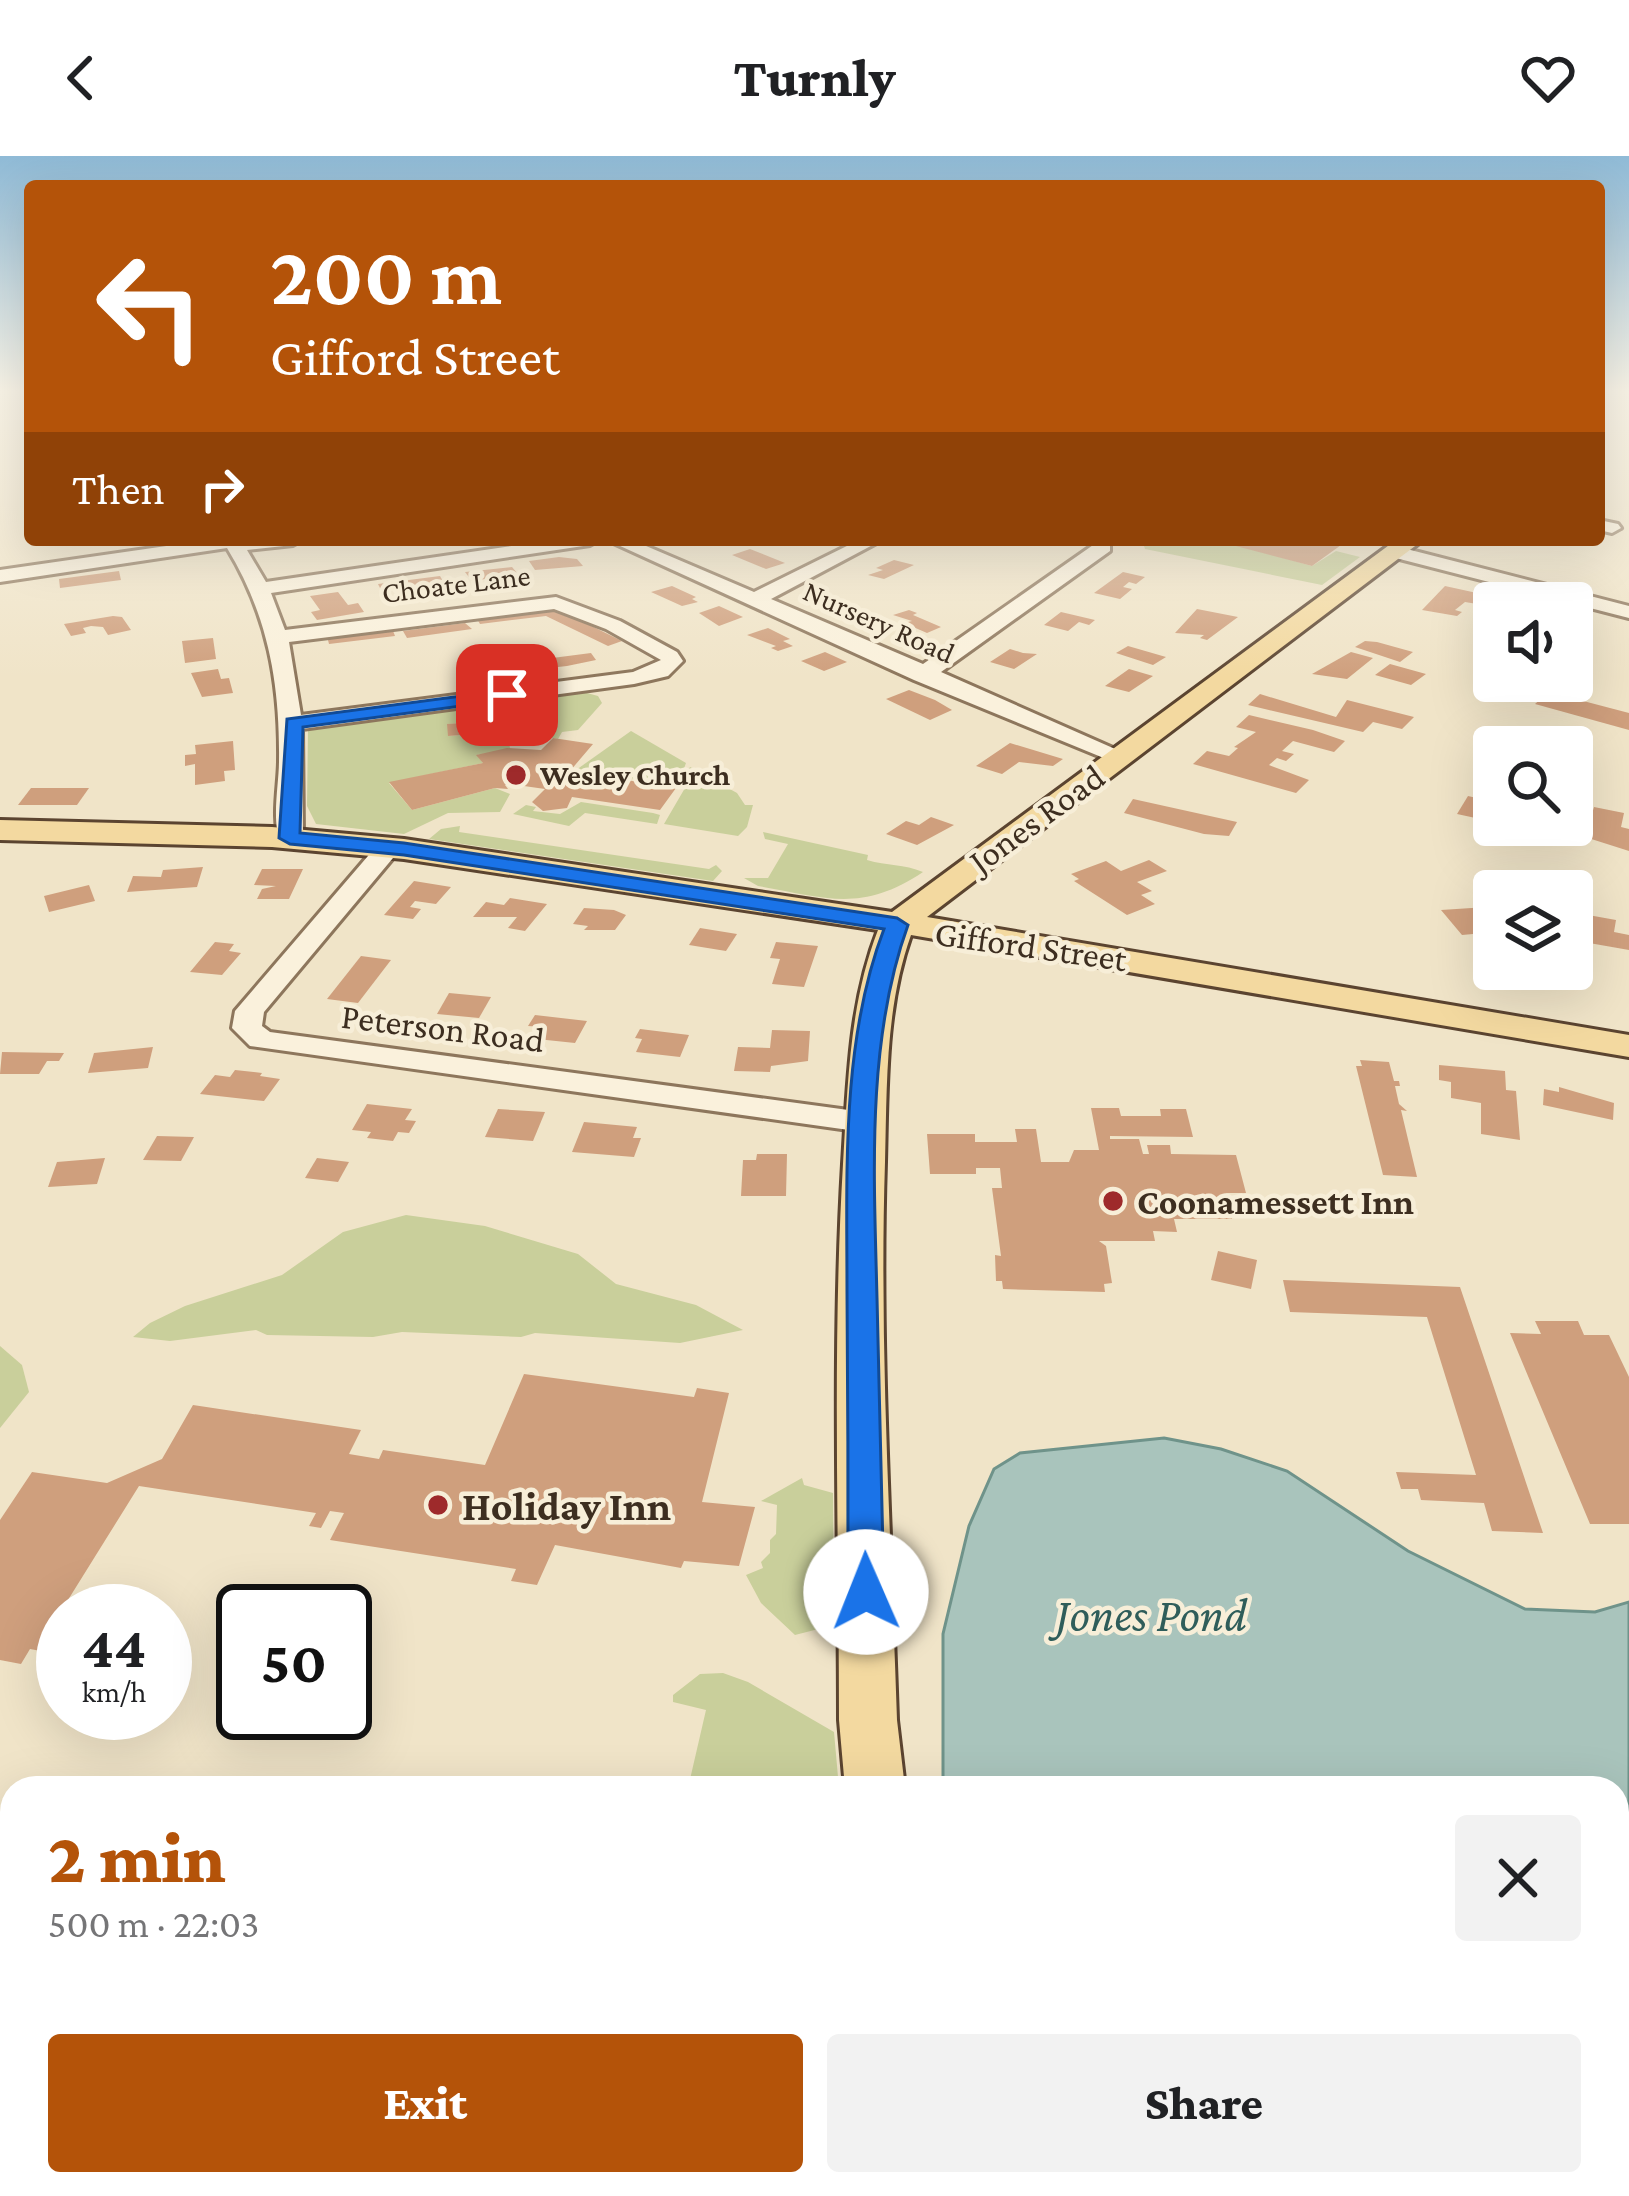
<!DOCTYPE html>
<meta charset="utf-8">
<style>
:root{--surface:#fff;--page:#f2f2f2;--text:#202124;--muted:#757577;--accent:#b45309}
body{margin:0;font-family:"Crimson Pro",serif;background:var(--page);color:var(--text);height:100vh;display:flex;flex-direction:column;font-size:45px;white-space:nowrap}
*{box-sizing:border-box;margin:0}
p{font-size:39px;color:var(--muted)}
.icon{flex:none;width:66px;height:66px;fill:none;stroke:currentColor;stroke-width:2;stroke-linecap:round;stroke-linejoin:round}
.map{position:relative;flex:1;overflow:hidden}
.details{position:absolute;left:0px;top:1620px;width:1629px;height:420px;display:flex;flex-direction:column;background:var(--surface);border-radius:36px 36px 0 0;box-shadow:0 12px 48px #0002}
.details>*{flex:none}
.hud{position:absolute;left:24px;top:24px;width:1581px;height:366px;border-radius:12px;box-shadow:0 12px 48px #0002;background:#b45309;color:#fff;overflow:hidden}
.buttons{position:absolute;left:1473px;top:426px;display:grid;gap:24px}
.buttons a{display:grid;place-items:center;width:120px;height:120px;border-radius:12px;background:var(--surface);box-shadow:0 12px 48px #0002;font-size:60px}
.speed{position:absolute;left:36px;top:1428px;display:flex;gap:24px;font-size:60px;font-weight:700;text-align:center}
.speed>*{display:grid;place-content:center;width:156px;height:156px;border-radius:50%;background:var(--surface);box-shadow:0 12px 48px #0002;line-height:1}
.speed small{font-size:30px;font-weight:400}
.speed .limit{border:6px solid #111;border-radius:18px;background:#fff;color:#111}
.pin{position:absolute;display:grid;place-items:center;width:102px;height:102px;color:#fff;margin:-51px;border-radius:24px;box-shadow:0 6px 18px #0006}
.me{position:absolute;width:132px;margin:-66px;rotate:359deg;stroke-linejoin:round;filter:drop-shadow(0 0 9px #0008)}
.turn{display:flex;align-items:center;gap:42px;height:252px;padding:0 48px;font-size:54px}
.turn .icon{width:156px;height:156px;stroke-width:2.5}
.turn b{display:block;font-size:84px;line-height:102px}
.then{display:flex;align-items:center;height:114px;padding:0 48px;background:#0003;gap:24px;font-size:45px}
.round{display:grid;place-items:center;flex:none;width:126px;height:126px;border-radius:12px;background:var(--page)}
.head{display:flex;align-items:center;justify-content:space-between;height:204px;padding:0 48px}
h1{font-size:72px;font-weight:800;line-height:90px;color:var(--accent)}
.action{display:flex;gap:24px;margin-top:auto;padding:24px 48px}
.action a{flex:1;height:138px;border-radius:12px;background:var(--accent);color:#fff;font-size:48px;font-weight:800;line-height:138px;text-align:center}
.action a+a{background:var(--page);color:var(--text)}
header{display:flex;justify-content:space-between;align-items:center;height:156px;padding:0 48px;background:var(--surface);font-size:54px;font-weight:800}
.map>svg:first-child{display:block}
</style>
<header><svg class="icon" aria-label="back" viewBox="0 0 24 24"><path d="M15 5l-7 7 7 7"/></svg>Turnly<svg class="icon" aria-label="heart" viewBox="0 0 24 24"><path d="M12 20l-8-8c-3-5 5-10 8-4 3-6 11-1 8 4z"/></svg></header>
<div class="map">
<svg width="1629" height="2040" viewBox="0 0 1629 2040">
<rect width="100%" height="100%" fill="#f0e4c8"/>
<!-- green -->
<g fill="#c9cf9b">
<path d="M1142,384L1187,390L1198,384L1230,387L1312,410L1336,395L1360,401L1322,429L1145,393Z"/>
<path d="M576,534L598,540L602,547L578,574L562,576L558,583L537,579L543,540Z"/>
<path d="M471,549L481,566L448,568V580L478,578V587L509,585L510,593L477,599L483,607L389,627L412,654L495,632L510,638L500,656L448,657L404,678L316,668L307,650L308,571Z"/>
<path d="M631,575L686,607L678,629L576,614Z"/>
<path d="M690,611L737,637L745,649H753L747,671L738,680L664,668L685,632L683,623Z"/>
<path d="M581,646L653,657L660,659L657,668L585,657L569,670L513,658L526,649L536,651L533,655L560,658Z"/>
<path d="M460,670L459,676L709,713L716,709L722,715L713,725L429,683L441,673Z"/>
<path d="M763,676L868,699L867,704C887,710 904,708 923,716C862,757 826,742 758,730L744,722H768L788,688L765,683Z"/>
<path d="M406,1059L485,1070L578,1098L616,1128L696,1149L743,1174L680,1187L535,1177L521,1181L402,1176L373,1181L267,1179L256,1174L170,1185L133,1181L150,1167L185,1150L282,1119L343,1076Z"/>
<path d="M0,1190L22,1209L29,1236L0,1272Z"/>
<path d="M802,1322L804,1329L833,1337L834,1469L795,1479L761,1447L746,1419L763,1412L761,1406L770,1397V1384L776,1378L777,1349L761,1345Z"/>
<path d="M723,1517L748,1526L834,1576L839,1632H688L706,1554L673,1546V1539L700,1518Z"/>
<path d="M0,1820L12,1822V2028H345L330,2040H0Z"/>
</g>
<!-- water -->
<path fill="#a9c4bc" stroke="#6f938a" stroke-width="3" d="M1164,1282L1221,1293L1287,1315L1408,1395L1525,1453L1595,1456L1629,1446V2040H1136L1113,2028H1617V1632H943V1478L969,1370L994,1313L1020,1297Z"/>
<!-- building -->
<g fill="#cf9f7d">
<path d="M1213,384H1348L1312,410Z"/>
<path d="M750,393L785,407L766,413L732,399Z"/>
<path d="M559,401L577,403L583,410L535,414L529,405Z"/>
<path d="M894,404L914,409L884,423L868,419L883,414L876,412Z"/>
<path d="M512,411L518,418L472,425L465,416Z"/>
<path d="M119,415L121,424L60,432L59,423Z"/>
<path d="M1123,416L1145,421L1136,428L1129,426L1123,431L1132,433L1120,443L1094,437Z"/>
<path d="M440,420L445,429L391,434H381L378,428Z"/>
<path d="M672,430L696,441L692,443L698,446L682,450L651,436Z"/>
<path d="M1445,430L1486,439L1477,448L1465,446L1455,454L1462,456L1457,460L1422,454Z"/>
<path d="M338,436L348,449L358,447L364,456L317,464L311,456L320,454L310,440Z"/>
<path d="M719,450L743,461L719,470L699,457Z"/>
<path d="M553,451L622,485L608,490L546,460L480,468L476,461Z"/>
<path d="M1197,453L1238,461L1207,484L1200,482L1204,479L1175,477Z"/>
<path d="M909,454L917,457L913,459L941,471L927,477L904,467L912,465L893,459Z"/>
<path d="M1061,456L1095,464L1089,469L1079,466L1068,475L1044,469Z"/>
<path d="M113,460L122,461L131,474L108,479L103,471L91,470L83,472L86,477L71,480L64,468Z"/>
<path d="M465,467L472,473L407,482L403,475Z"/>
<path d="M392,472L395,480L329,488L327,480Z"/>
<path d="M768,472L790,483L783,485L793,490L778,495L771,492L776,490L747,479Z"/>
<path d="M213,482L216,503L185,507L182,485Z"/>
<path d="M1365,485L1377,486L1413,496L1400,506L1355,491Z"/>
<path d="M1128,490L1166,501L1153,509L1116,497Z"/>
<path d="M1010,493L1023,497L1037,498L1014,513L990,506Z"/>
<path d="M825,496L847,506L824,515L801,505Z"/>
<path d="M1351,496L1373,502L1347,523L1312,518Z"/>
<path d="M591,497L596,504L567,510L495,518L491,510Z"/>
<path d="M1390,508L1426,518L1411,529L1375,519Z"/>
<path d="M218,513L221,523L229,522L233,537L202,541L191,517Z"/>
<path d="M1129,513L1153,520L1129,536L1105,530Z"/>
<path d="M909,534L935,544L952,554L930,564L886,543Z"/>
<path d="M1549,536L1629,557V574L1535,548Z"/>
<path d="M1260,538L1336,561L1347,544L1414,561L1402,573L1373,566L1363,576L1248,549Z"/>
<path d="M1249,559L1313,574L1345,585L1334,596L1293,585L1282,595L1294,598L1286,605L1277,602L1269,609L1309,624L1296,637L1193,608L1207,595L1229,600L1238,592L1234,591L1256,576L1236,571Z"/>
<path d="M505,564L507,585L478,587V578L448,580L447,568Z"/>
<path d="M553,582L593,588L570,615L676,632L660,654L572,641L567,652L543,655L532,646L545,633L510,628L505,629L508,633L495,632L412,654L389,626L483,607L476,599L507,592L541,594Z"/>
<path d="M233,585L235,614L224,615L225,625L195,629V608L185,610V599L196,598L195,589Z"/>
<path d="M1010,587L1063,603L1053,610L1019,606L1002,618L976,610Z"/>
<path d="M31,632H89L77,649H18Z"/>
<path d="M1468,640L1494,646V666L1457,658Z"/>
<path d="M1133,643L1237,666L1229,680L1204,678L1124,657Z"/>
<path d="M1594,651L1624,657L1621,671L1629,673V695L1585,681Z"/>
<path d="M931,661L954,669L917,689L886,678L906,665L919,669Z"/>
<path d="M1149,704L1167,715L1137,726L1152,735L1141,739L1155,748L1127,759L1074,725L1079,723L1071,718L1106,705L1121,715Z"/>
<path d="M203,711L197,731L127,736L133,720L161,721L163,714Z"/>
<path d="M262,713H303L289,743H257L262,733L276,730L254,729Z"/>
<path d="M414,725L451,731L436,748L415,745L410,751L421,753L413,763L384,759Z"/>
<path d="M89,729L95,745L49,756L44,740Z"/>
<path d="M510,742L547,748L525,775L508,772L517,761H473L486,746L504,749Z"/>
<path d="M1487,751L1494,759V789L1473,778L1462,779L1441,754Z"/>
<path d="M584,752L614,754L626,759L615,774H584L588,770L573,768Z"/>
<path d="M1577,757L1616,764L1614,776L1629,779V794L1572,784Z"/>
<path d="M700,772L737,778L726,795L689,789Z"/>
<path d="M215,786L234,788L229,795L241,797L222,819L190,816Z"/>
<path d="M776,786L818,790L804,831L772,828L780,803L770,802Z"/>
<path d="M361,800L391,804L358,847L327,843Z"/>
<path d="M449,837L491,841L479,862L437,858Z"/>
<path d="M535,859L587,865L575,887L537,883L543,871L528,870Z"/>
<path d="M640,873L689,879L680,901L636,896L642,883L635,882Z"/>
<path d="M772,874L810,875L808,905L771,910L770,916L734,915L738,891L770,892Z"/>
<path d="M153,891L148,912L88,917L94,897Z"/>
<path d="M2,896L64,897L59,905H47L39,918H0Z"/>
<path d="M1360,904L1389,906L1394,925H1399L1400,930H1395L1399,948L1407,955L1401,954L1417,1021L1383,1019L1356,910H1362Z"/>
<path d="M1439,909L1505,915L1506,934L1516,935L1520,984L1481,978V947L1451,942V926L1439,924Z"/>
<path d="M235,914L262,917L260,920L280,923L264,945L200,938L215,919L230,921Z"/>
<path d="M1559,931L1614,947L1613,964L1543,949L1544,933L1559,936Z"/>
<path d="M367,948L412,953L405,964L416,965L409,977L398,976L393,985L367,982L371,976L352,974Z"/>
<path d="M1091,952H1119L1121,960H1161L1160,953H1186L1193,981L1110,980V983H1139L1143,998H1149L1147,989H1170L1171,998L1236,999L1246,1037H1224L1232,1040L1234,1051H1243L1245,1058H1231L1232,1063H1174L1177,1076L1153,1075L1155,1085H1099L1106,1090L1112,1127L1104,1128L1105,1136L1003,1133L1002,1125H996L995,1099L1001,1100L992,1032H1002L1000,1012H976V1018H930L927,978H975V986H1017L1015,973H1036L1041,1006H1069L1074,994H1099Z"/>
<path d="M498,953L545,956L533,985L485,981Z"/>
<path d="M584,966L637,971L633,982H641L634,1001L572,996Z"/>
<path d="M157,980L194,981L181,1005L143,1004Z"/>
<path d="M757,998H787L786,1040H741L743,1004H756Z"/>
<path d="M105,1002L97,1028L48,1031L57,1006Z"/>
<path d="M317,1002L349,1006L338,1026L305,1022Z"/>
<path d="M1218,1095L1257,1104L1251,1133L1211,1124Z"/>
<path d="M1283,1124L1460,1131L1543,1377L1492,1375L1484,1347L1421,1344L1418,1333H1401L1396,1316L1476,1319L1427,1161L1290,1156Z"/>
<path d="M1535,1165H1578L1584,1179H1609L1629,1221V1368H1590L1510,1177L1541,1178Z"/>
<path d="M524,1218L694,1241L697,1232L729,1237L702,1346L755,1351L739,1410L684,1405L681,1412L555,1389L537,1429L511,1425L516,1413L330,1384L344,1357L330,1355L321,1372L309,1370L316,1357L139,1330L48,1476L63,1478L57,1498L30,1493L21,1508L0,1504V1364L32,1316L107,1327L162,1303L193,1249L361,1274L349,1298L379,1303L383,1294L485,1309Z"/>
</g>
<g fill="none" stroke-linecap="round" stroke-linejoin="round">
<defs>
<g id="minor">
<path d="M1599,364L1618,368L1621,372L1612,377L1599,374Z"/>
<path d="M208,384H302L293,389L247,394L266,426L553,384H599L590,389L271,437L285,474L556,441L620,465L677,496L683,505L668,520L634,528L302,573L303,682L299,687H281C271,665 279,629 279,605C280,527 268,459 227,392L0,426V414ZM554,453L606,473L661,504L633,516L301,559L289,486Z"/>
<path d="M607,384H632L754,436L859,384H882L771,443L923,508L1096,387H1110V395L941,516L1131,600L1119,607L1111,605L914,524Z"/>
<path d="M1395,390L1629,450V462L1388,400L1386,396Z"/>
<path d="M389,683L398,686L402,691L398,696L264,856L262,870L270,876L863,956L879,966L863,976L250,890L232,872L235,855L380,686Z"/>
</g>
<g id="major">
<path d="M1396,384H1423L927,761L1629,879V901L911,779C885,852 887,930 885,1006C879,1191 891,1378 897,1564L905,1632H845L839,1564C839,1379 832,1193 843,1008C848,928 849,849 878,774L404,703L272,691L0,684V664L272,671L404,683L892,756Z"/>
<path d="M897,2028H969L972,2040H900Z"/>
</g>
</defs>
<!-- minor casing -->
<use href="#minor" stroke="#8d765c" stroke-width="6"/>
<!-- major casing -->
<use href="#major" stroke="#5b4430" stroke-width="6"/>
<!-- minor -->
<use href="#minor" fill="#faf1dc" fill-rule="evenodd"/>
<!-- major -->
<use href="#major" fill="#f3d9a0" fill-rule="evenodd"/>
</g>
<!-- sky -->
<linearGradient id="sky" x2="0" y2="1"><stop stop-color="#8fbad6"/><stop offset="0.45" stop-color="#f8f3e6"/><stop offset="1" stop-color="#f8f3e6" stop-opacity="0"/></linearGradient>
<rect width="1629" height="522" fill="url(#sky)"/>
<!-- route -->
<path fill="#1a73e8" stroke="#114b97" stroke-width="3" d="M507,534L514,536V543L303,571L300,677L404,687L897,762L908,769C866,885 874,1020 877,1142C879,1240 881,1338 884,1436L879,1447L866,1451L854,1447L848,1436C848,1336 848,1235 847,1135C847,1017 841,885 884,773L404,699L290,688L279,682L287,563Z"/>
<!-- markers -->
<g fill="#9e2a2b" stroke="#f7eed8" stroke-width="4.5">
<circle cx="516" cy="619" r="12"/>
<circle cx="1113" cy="1045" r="12"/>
<circle cx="438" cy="1349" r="12"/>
</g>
<g text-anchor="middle" stroke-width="9" stroke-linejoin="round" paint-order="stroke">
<!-- far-street labels -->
<g font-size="30" fill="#3d2e20" stroke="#f7eed8">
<text transform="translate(456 428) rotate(-7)" y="10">Choate Lane</text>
<text transform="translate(879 466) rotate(24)" y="10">Nursery Road</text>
</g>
<!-- far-poi labels -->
<g font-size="30" font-weight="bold" fill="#3d2e20" stroke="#f7eed8" text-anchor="start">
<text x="540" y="629">Wesley Church</text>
</g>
<!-- street labels -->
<g font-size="36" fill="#3d2e20" stroke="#f7eed8">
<text transform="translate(1036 662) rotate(-36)" y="13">Jones Road</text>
<text transform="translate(1031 789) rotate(8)" y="13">Gifford Street</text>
<text transform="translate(443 871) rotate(7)" y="13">Peterson Road</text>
</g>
<!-- poi labels -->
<g font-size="36" font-weight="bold" fill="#3d2e20" stroke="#f7eed8" text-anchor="start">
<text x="1137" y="1058">Coonamessett Inn</text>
</g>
<!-- near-poi labels -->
<g font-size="42" font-weight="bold" fill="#3d2e20" stroke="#f7eed8" text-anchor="start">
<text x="462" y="1364">Holiday Inn</text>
</g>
<!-- near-water labels -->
<g font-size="48" font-style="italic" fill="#2f5d5a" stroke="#f7eed8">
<text x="1151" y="1475">Jones Pond</text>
</g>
</g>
</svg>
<div class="buttons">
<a><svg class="icon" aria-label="sound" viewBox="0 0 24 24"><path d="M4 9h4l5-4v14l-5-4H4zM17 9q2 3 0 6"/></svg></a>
<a><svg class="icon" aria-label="search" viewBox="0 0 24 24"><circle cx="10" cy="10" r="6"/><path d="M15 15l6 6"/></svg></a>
<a><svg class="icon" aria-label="layers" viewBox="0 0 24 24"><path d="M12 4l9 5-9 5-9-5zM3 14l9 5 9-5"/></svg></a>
</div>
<div class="speed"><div>44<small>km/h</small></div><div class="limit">50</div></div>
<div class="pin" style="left:507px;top:539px;background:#d93025"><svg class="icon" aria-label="arrive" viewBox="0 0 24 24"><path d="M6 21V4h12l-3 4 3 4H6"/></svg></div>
<svg class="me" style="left:866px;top:1436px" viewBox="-20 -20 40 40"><circle r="19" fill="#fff"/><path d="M0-13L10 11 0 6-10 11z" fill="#1a73e8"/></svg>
<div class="hud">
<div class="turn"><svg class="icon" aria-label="left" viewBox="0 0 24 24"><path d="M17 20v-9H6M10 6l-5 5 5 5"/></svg><div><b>200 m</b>Gifford Street</div></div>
<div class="then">Then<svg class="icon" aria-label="right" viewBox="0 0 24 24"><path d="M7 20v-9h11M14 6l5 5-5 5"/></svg></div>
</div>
<section class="details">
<div class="head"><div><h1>2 min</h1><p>500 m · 22:03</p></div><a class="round"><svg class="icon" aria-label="close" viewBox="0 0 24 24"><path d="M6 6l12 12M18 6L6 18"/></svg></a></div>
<div class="action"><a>Exit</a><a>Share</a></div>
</section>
</div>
